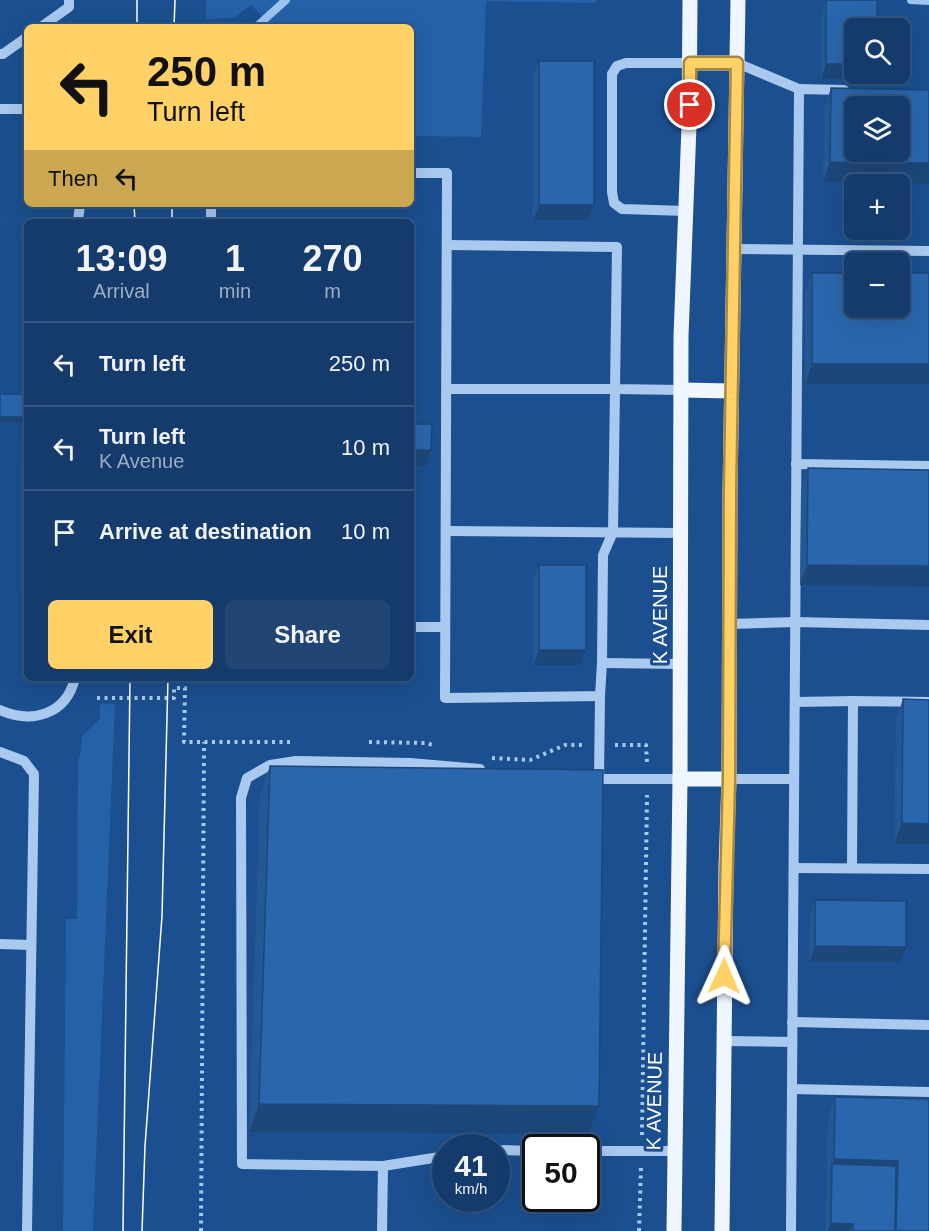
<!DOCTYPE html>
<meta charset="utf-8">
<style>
:root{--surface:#143b6b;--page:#214673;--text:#f1f3f6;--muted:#9dadc1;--line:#33557e;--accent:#ffd166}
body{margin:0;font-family:Arial,sans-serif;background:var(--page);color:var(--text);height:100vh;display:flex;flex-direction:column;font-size:22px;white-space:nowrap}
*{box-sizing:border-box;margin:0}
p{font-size:20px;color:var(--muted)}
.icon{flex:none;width:33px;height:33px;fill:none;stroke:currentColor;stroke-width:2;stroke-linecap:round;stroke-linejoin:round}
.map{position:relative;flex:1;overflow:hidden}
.sheet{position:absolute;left:24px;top:219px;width:390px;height:462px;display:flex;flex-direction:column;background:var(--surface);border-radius:9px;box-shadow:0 6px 24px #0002,0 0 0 2px var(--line)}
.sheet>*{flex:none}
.hud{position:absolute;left:24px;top:24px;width:390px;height:183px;border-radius:9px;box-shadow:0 6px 24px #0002,0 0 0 2px var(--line);background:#ffd166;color:#111;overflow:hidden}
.tools{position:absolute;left:844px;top:18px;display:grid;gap:12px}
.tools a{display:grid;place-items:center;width:66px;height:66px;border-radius:9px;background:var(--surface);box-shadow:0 6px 24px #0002,0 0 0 2px var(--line);font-size:30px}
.speed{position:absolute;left:432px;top:1134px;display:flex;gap:12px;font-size:30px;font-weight:700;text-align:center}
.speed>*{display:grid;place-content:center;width:78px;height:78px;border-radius:50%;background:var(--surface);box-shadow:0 6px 24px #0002,0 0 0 2px var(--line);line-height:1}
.speed small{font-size:15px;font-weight:400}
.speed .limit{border:3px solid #111;border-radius:9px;background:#fff;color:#111}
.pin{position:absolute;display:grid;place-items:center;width:51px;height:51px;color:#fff;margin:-26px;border:3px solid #fff;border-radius:50%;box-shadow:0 2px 6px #0007}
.me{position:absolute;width:66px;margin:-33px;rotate:1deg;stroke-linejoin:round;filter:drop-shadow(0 0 4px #0008)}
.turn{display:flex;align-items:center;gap:21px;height:126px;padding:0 24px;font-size:27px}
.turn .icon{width:78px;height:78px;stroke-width:2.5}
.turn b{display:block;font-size:42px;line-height:51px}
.then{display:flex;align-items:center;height:57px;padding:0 24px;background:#0003;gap:12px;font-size:22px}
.eta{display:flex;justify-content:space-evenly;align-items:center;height:102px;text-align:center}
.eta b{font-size:36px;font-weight:800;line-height:42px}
.primary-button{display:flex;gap:12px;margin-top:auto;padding:12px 24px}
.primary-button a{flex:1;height:69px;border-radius:9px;background:var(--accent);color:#111;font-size:24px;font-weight:800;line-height:69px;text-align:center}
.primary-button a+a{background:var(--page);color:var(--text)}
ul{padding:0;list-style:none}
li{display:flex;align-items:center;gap:18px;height:84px;padding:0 24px;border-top:2px solid var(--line)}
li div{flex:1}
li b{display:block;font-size:22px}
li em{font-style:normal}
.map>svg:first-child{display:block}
</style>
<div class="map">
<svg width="929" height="1231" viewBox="0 0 929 1231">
<rect width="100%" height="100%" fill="#1b4f8f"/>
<!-- green -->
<g fill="#2461a8">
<path d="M206,0H596L595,3L486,1L481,137L411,136V27H256L264,19L251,5L234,18L206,19Z"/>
<path d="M102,704H115L93,1231H63L66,919H77L78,762L81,752L82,736L100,719V705Z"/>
</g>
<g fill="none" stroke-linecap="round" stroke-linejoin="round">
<!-- stream -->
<g stroke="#9cc4f0" stroke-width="8">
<path d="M911,0L929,1"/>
<path d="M256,27L286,0"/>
</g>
<!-- path -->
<g stroke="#a9c9ee" stroke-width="4" stroke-dasharray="3 4.5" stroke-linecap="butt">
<path d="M97,698H174V688H185L184,742H292"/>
<path d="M369,742L427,743L435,746"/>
<path d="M615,745H646L647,763"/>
<path d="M492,758L530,760L565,745H583"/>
<path d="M642,1135L647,795"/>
<path d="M201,1231L204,742"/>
<path d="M639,1231L641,1167"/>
</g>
<!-- minor -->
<g stroke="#a9c9ee" stroke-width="10">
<path d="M41,27L69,7V0"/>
<path d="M0,54H3L27,37"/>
<path d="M737,63L799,89"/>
<path d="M0,109H27"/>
<path d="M411,173H447L445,698L600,696L602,663L603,555L613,532L615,389H447"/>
<path d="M686,211L622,209L614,203L612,192V74L617,66L626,63H690"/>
<path d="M78,222L80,204"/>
<path d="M211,222V204"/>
<path d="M448,245L617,247L615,389L682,390"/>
<path d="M734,249L929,251"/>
<path d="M796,464L929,466"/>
<path d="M447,531L681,533"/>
<path d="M729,624L795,622L929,625"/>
<path d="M411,627H445"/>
<path d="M602,663L680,664"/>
<path d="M795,702L853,701"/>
<path d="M0,710C32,724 66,715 75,678"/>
<path d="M0,752L24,761L34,774L27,1231"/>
<path d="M591,779H680"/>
<path d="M599,779L600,696"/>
<path d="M729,779H794"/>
<path d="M794,868L929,869"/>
<path d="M852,868L853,701L929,702"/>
<path d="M0,944L31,945"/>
<path d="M792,1022L929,1025"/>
<path d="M724,1041L792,1042"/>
<path d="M792,1089L929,1092"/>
<path d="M476,1130V1148"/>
<path d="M496,1150L536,1151"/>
<path d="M586,1151H675"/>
<path d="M446,1156L383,1166L242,1164L241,798L247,778L270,765L296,761L410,763L480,769"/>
<path d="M382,1231L383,1166"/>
<path d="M791,1231L799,89L844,90"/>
</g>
<!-- major -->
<g stroke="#f0f6ff" stroke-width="15">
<path d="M690,63H737"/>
<path d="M682,390L731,391"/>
<path d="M680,779H729"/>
<path d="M674,1231L680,779L681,336L689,126L690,0"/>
<path d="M722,1231L726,867L729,779L730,491L738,0"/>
</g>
<!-- tram -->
<g stroke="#fff" stroke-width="1.5">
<path d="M137,27V0"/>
<path d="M174,27L175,0"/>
<path d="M134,204L135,222"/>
<path d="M172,222V204"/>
<path d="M123,1231L130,678"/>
<path d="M142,1231L145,1146L162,916L168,678"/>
</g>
</g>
<!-- wall -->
<g fill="#245895">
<path d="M826,0L855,74H873L871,79H821V16Z"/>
<path d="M539,61L594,205L588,220H533V77Z"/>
<path d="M831,88L929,90V184L823,182L824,109Z"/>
<path d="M25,225L27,595H21L22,423L0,422V394H22L23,230Z"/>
<path d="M812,273L929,384H805V294Z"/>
<path d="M808,468L929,470L800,585L801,489Z"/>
<path d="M539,565L586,650L580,665H533V581Z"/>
<path d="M903,699L929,700V844H894L896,720Z"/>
<path d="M270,766L588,1134L249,1132L260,794Z"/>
<path d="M815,900L906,947L900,962H809L810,916Z"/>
<path d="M835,1097L929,1099V1231H825L828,1117Z"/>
</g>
<!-- shaded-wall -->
<g fill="#1d4779">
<path d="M826,64H855V74H873L871,79H821Z"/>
<path d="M830,162L929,163V184L823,182Z"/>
<path d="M539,205H594L588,220H533Z"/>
<path d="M812,364H929V384H805Z"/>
<path d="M0,417H24L22,423L0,422Z"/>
<path d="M411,450H431L426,466H411Z"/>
<path d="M807,565L929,566V587L800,585Z"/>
<path d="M23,589H27V595H21Z"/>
<path d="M539,650H586L580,665H533Z"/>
<path d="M902,823L929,824V844H894Z"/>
<path d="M815,946L906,947L900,962H809Z"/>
<path d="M259,1104L599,1106L588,1134L249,1132Z"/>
<path d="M834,1159L898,1161L891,1181L832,1164Z"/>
<path d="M831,1223L853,1224L850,1231H828Z"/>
</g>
<!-- building -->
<g fill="#2a66ad" stroke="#1d4779" stroke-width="1.5" fill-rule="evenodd">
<path d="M826,0H877V28H855V64H826Z"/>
<rect x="539" y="61" width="55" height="144"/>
<path d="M831,88L929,90V163L830,162ZM855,106H900V152H855Z"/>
<path d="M25,225H27V412H26L24,417H0V394H24Z"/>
<path d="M411,246H414L412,424H432L431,450H411Z"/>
<path d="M812,273H855V308H900V273H929V364H812Z"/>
<path d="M26,412H27V483H25Z"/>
<path d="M808,468L929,470V566L807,565Z"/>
<rect x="23" y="488" width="4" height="101"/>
<rect x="539" y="565" width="47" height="85"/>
<path d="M903,699L929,700V824L902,823Z"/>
<path d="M270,766L603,770L599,1106L259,1104Z"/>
<path d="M815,900L906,901V947L815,946Z"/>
<path d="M835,1097L929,1099V1231H896L898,1161L834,1159Z"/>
<path d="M832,1164L896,1166L895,1231H853V1224L831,1223Z"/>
</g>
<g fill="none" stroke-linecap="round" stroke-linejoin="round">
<defs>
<path id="route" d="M690,105V63H737L730,491L729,779L724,976"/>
</defs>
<!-- route casing -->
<use href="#route" stroke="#a68842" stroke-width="15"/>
<!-- route -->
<use href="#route" stroke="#ffd166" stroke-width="10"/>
</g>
<g text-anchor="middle" stroke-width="6" stroke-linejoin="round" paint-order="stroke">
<!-- street labels -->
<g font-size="20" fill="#fff" stroke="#1b4f8f">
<text transform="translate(660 615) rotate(-90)" y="7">K AVENUE</text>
<text transform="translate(654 1101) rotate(-89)" y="7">K AVENUE</text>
</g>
</g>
</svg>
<div class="tools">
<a><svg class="icon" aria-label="search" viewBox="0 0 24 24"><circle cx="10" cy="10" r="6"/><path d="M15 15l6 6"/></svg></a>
<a><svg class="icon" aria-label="layers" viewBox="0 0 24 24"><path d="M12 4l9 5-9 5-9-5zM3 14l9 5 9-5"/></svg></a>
<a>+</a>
<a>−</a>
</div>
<div class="speed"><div>41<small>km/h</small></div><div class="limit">50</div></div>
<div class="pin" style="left:690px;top:105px;background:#d93025"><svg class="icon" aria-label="arrive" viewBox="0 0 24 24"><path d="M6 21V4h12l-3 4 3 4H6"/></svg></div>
<svg class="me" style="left:724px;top:976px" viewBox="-20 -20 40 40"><path d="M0-17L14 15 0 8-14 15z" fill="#ffd166" stroke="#fff" stroke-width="4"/></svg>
<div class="hud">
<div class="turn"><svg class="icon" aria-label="left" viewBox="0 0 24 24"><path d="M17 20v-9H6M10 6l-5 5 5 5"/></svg><div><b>250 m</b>Turn left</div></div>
<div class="then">Then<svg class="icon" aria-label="left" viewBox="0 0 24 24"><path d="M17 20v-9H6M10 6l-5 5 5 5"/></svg></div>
</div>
<section class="sheet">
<div class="eta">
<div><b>13:09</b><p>Arrival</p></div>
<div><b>1</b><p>min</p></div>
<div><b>270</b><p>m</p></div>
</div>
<ul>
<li><svg class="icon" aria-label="left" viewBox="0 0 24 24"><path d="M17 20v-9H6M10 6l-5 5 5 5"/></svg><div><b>Turn left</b></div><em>250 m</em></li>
<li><svg class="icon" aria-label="left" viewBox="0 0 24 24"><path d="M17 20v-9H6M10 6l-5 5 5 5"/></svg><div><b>Turn left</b><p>K Avenue</p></div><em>10 m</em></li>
<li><svg class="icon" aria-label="arrive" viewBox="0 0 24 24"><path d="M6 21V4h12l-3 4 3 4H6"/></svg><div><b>Arrive at destination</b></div><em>10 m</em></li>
</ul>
<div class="primary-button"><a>Exit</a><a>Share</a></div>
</section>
</div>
